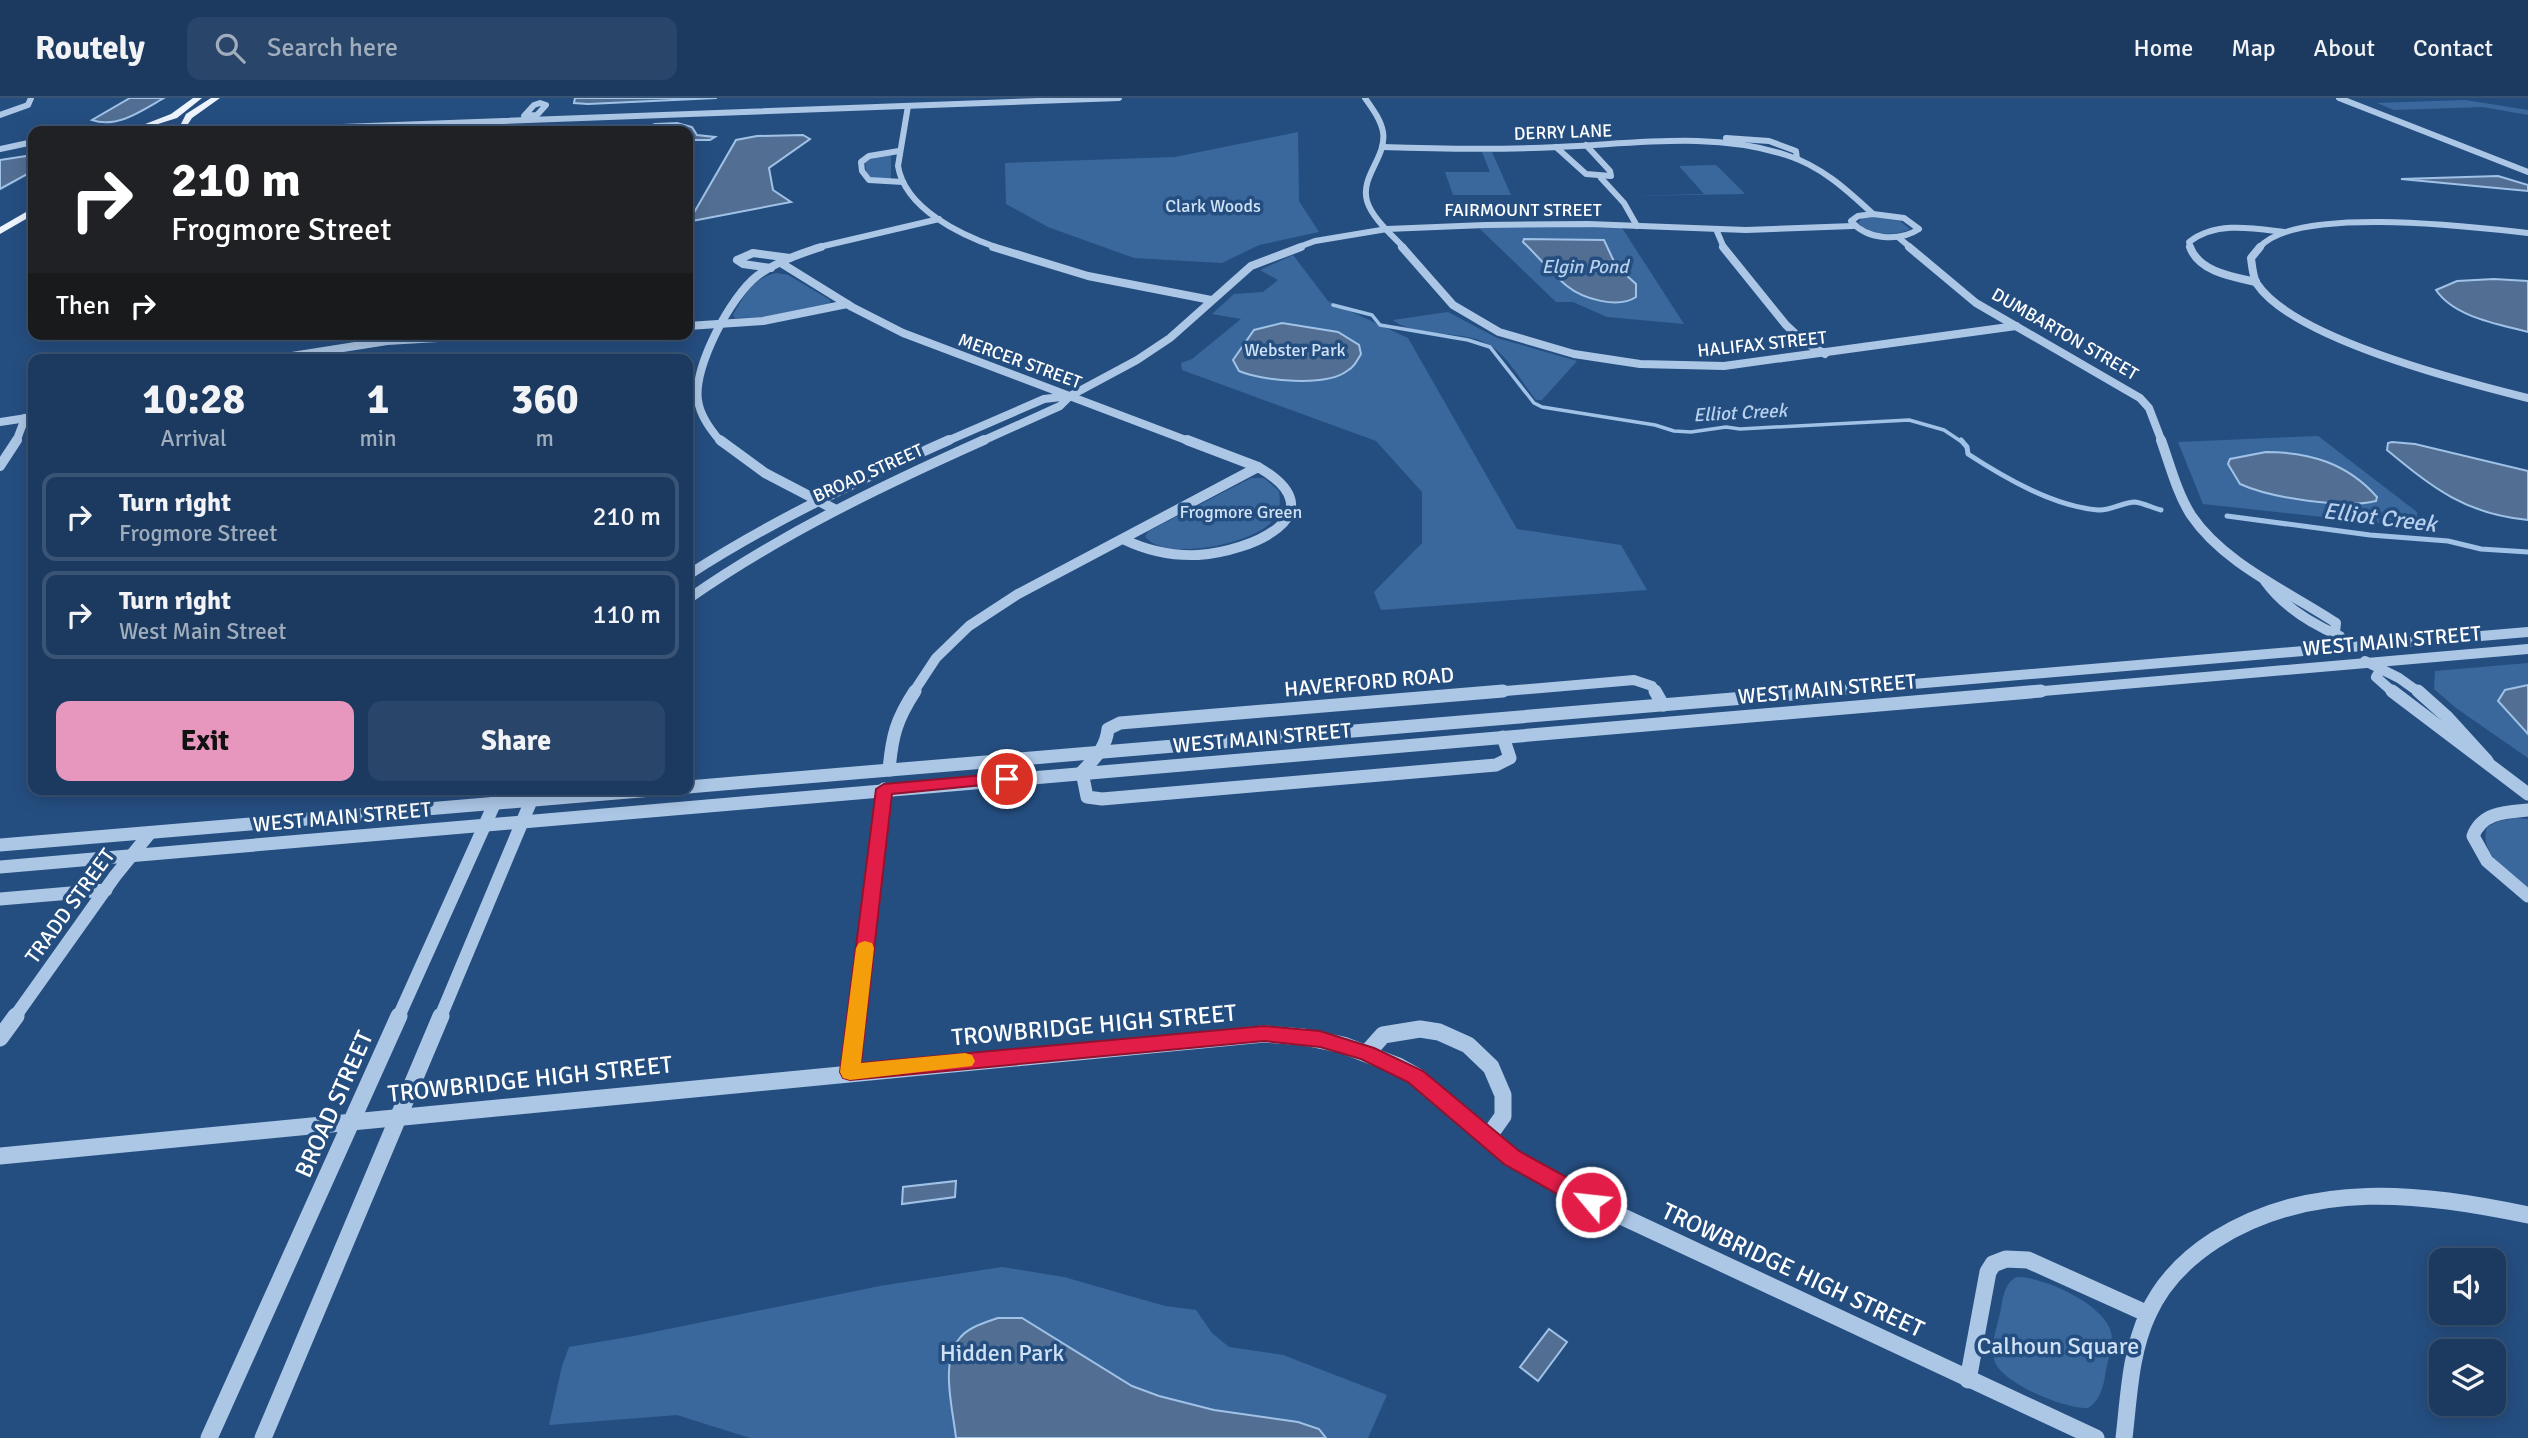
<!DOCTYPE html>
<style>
:root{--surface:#1c3a60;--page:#294569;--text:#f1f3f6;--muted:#a0adbd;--line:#3a5475;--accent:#e797bd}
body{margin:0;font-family:Signika,sans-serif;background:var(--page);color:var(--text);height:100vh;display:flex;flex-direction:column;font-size:26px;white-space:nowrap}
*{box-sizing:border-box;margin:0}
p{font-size:23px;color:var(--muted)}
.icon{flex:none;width:38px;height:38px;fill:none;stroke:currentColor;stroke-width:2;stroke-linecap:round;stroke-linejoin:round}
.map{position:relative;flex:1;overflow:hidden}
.side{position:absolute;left:28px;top:256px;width:665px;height:441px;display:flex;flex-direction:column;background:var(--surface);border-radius:14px;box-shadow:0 4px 18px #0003,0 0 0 2px var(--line)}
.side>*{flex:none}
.guide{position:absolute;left:28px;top:28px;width:665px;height:214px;border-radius:14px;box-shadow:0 4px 18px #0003,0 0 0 2px var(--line);background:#202124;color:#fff;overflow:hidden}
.buttons{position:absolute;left:2429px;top:1150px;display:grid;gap:14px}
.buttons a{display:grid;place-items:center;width:77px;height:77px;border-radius:14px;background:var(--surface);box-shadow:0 4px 18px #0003,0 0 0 2px var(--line);font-size:35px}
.pin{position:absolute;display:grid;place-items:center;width:60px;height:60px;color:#fff;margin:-30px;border:4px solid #fff;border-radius:50%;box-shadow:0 2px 7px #0007}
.me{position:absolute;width:77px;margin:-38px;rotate:298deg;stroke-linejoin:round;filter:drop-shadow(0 0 5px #0008)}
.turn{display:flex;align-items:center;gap:24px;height:147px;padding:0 28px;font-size:32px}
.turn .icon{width:91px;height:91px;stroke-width:2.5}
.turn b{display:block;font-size:49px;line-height:60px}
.then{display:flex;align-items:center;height:66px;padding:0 28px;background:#0003;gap:14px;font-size:26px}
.eta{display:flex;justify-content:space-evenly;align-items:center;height:119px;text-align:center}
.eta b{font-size:42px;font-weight:700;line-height:49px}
.button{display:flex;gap:14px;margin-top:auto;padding:14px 28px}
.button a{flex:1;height:80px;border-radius:14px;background:var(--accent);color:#111;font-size:28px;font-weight:700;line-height:80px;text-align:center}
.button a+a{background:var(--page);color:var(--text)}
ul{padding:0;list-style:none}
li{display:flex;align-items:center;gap:21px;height:88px;margin:0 14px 10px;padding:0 14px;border:4px solid var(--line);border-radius:14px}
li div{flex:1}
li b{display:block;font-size:26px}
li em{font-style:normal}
header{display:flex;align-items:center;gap:42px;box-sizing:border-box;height:98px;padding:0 35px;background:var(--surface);border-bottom:2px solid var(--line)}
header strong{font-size:33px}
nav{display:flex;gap:38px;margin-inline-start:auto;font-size:24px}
.search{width:490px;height:63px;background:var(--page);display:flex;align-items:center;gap:18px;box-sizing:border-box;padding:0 24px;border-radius:14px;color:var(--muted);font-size:26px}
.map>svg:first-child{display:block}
</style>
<header>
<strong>Routely</strong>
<div class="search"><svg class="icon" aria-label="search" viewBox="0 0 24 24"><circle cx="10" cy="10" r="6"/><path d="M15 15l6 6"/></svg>Search here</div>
<nav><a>Home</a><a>Map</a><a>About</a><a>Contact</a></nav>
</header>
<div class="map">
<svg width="2528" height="1340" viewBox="0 0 2528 1340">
<rect width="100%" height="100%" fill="#254e80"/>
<!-- green -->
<g fill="#3a689d">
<path d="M2465,2L2528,12V17L2483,9L2394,12L2377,5Z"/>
<path d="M1298,34L1299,103L1319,134L1259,147L1222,165L1134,160L1048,129L1006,106L1005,65L1175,59Z"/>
<path d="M1482,54H1492L1511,97H1453L1445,74H1490Z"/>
<path d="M891,57V80L880,82L867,80L865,62L871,58Z"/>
<path d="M1716,67L1745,96L1626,98L1704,96L1679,68Z"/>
<path d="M1875,119L1900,123L1910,131C1895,139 1869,137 1858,125L1862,120Z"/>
<path d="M1538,128L1622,130L1684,226L1607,219L1573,204H1556L1478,129Z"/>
<path d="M1293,157L1328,203L1408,240L1517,431L1621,447L1647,492L1381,512L1374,494L1422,445V394L1376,343L1182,272L1181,265L1192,261L1241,221L1212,216L1234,196L1263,194L1278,182L1260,172Z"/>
<path d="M776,175L788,177L830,202V205L766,219L735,220L733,217C744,198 753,180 776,175Z"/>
<path d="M1448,214L1497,240L1577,263L1542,302H1536C1522,285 1511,263 1494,250C1466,229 1418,242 1393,222Z"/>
<path d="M2318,338L2417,414V422L2407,426H2386L2203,406L2178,344Z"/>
<path d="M1251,380H1264L1279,393C1280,403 1281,412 1275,420C1258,446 1162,465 1145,438L1149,433Z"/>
<path d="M2528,565V660L2456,610L2434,591L2435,573Z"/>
<path d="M2516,720L2528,721V792C2510,777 2478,755 2487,729L2499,723Z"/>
<path d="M1002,1169L1064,1179L1165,1208L1196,1212L1212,1235L1229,1249L1283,1257L1387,1297L1368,1340H750L677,1317L549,1327L562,1268L569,1249L634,1238L880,1188Z"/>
<path d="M2017,1179C2044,1179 2104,1206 2111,1234C2114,1246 2108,1261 2106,1272C2104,1286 2101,1302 2088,1310C2066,1311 2003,1286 1995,1264C1989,1248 1998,1226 2001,1211C2003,1199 2005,1184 2017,1179Z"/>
</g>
<!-- water -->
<g fill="#526f93" stroke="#a0c2e7" stroke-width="2">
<path d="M130,0H164C143,12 117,31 92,22Z"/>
<path d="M575,0H717L588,6L574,5Z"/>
<path d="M677,25L692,29L697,37L715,39L710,42H688V33H636L655,26Z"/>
<path d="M803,37L810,41L769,70L773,92L791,104L692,123V118L736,42L757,38Z"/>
<path d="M33,57V73L0,91V62Z"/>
<path d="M2498,78L2528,87V93L2401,81Z"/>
<path d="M1524,141L1604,142L1616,168L1636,186V199C1618,211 1583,201 1567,188C1551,175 1538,158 1523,144Z"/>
<path d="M2494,181L2528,183V234C2498,226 2454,219 2436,192L2457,183Z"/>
<path d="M1282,225L1338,234L1359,247L1361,256C1357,263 1354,269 1347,273C1326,289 1262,283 1239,273L1233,262L1254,232Z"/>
<path d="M2392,344L2415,346L2528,373V422C2466,416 2434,391 2387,352L2388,345Z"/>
<path d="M2266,354C2309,354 2347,365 2377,399L2376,403C2344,411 2271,400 2240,386L2228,366L2230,361Z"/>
<path d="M2528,587V636L2498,603L2505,592Z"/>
<path d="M956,1083L955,1099L902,1106L903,1089Z"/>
<path d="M998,1220H1022L1132,1288L1159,1298L1214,1312L1298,1324L1319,1331L1326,1340H956C953,1312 940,1265 959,1241C968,1229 984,1225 998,1220Z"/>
<path d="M1549,1231L1567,1244L1538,1283L1520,1269Z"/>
</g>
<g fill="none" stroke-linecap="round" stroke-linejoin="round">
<!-- stream-far1 -->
<path stroke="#a0c2e7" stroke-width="3.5" d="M1333,207L1372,217L1380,227L1468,242L1490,249L1534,305L1542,309L1655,327L1674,333L1691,334L1726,329L1740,331L1909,322L1944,332L1962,344"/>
<!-- stream -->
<g stroke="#a0c2e7" stroke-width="5">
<path d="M1961,342L1967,349L1968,356C2005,380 2053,408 2098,412C2111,413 2123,404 2135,404C2143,405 2153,410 2161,412"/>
<path d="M2227,418L2370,437L2448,443L2481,451L2528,454"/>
</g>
<!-- minor-far4 -->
<g stroke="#acc7e6" stroke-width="6">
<path d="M1365,0C1372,10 1381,22 1383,34C1387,59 1360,78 1367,103C1372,120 1392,137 1404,150"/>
<path d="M2339,0L2528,74"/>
<path d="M540,5L546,7L537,17L524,18L534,7Z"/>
<path d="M908,8L898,68C905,111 961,137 998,150"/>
<path d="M0,17L28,7L31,0"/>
<path d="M182,30L210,33"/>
<path d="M121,33L135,31"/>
<path d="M231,33L1119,0"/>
<path d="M1726,40L1769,43L1796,53L1797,61"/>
<path d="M1382,49C1441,51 1499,52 1558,49C1633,46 1713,33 1786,57C1821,68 1846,91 1873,116"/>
<path d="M1556,49L1586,76L1611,78L1610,73L1586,47"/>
<path d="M0,51L33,44"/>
<path d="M899,53L869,58L861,64L862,73L869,82L903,84"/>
<path d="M1601,80L1624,105L1637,128"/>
<path d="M1873,116L1904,120L1919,131C1899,144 1867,142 1851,123L1858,118Z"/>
<path d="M1716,131L1724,150"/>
<path d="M1898,139L1911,150"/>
<path d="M815,150L939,121"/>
<path d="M1296,150L1315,143L1387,131L1485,127L1588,126L1746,132L1853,128"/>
<path d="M2191,150L2189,144C2216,123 2252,130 2284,134"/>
<path d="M2259,150C2294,107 2474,129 2528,135"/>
</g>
<!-- minor-far3 -->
<g stroke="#acc7e6" stroke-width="8">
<path d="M993,149L1088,178L1211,202"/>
<path d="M1402,149L1453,207L1499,234L1574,256L1640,266L1724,268L2016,228"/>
<path d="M1723,149L1786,227L1802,242L1825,256"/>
<path d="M1909,149L1976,205L2140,300L2149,310L2162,344"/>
<path d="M2190,149C2199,174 2233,179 2256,184"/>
<path d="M2260,149L2251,160C2252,168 2253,180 2257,186C2294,241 2463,284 2528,300"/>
<path d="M781,165L852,209L903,235L1191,344"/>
<path d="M771,170L743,166L737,162L753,155L790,160"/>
<path d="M688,228L763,223L847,206"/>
<path d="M273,261L387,243L506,236"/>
<path d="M0,324L33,319"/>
<path d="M16,344L25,320"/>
<path d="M721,344C711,332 700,318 698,302C693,269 731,198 757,178C776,164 799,156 821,149"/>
<path d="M945,344L1044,301L1070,298"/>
<path d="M980,344L1060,308L1070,298L1137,262L1170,240L1251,168L1301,149"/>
</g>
<!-- minor-far2 -->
<g stroke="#acc7e6" stroke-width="10">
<path d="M720,342L765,375L834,411"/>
<path d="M1187,342L1258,369"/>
<path d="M2161,342C2170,367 2177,395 2191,417C2224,466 2288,493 2336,525L2335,534"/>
<path d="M0,368L17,342"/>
<path d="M688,477C771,423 859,382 949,342"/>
<path d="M2265,483C2283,508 2312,526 2340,538"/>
<path d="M688,501C781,436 881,388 984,342"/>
<path d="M2365,563L2399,580L2420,595"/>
<path d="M2379,574L2376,579L2394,595"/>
<path d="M913,595L936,560L969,528L1018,496L1258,369C1340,416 1250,454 1198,457C1172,458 1148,453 1125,442"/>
<path d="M1482,595L1634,582L1652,588L1656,595"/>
<path d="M1807,595L2528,534"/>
<path d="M2021,595L2528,551"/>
</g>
<!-- minor-far1 -->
<g stroke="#acc7e6" stroke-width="13">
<path d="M1655,593L1663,607"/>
<path d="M2392,593L2528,696"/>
<path d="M2418,593L2446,618L2487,663"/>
<path d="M1503,639L1510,660L1496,667L1102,701L1087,699L1082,674C1095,660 1106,650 1108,631L1120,625L1503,593"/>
<path d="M889,672C892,638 896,622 915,593"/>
<path d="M688,689L1828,593"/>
<path d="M2528,712C2506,714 2482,714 2473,738L2487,763L2528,798"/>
<path d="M0,747L664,691"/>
<path d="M0,769L2041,593"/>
<path d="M0,801L106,792"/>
<path d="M14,920L115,778L150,735"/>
<path d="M398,920L501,691"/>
<path d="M440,920L536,691"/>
<path d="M857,920L884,691"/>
</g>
<!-- minor -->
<g stroke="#acc7e6" stroke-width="17">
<path d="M0,940L16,918"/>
<path d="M1367,955L1383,937L1420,931L1439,934L1468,947L1491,969L1503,997V1018L1488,1039"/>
<path d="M850,974L857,918"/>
<path d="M0,1058L1264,936L1304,939L1343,947L1398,968L1416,978L1511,1060L1591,1104L2096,1340"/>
<path d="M1968,1282L1988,1174L1993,1166L2006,1161L2028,1162L2148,1216"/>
<path d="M209,1340L399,918"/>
<path d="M263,1340L441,918"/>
<path d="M2124,1340C2129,1298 2130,1255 2148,1216C2162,1185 2187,1160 2215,1142C2311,1081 2422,1095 2528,1117"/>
</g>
<!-- major -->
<g fill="#edf4fd" fill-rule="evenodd">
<path d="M193,0H202L177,20L139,32L135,30L171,16Z"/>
<path d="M211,0H220L192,20L184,32H178L186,16Z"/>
<path d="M33,110V117L0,136V129Z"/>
</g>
</g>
<!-- route -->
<path fill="#e11d48" stroke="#92132f" stroke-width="2" d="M1007,675L1013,677L1016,681L1013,684L892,696L861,965L1264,928L1320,933L1374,950L1423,973L1519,1053L1599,1097L1602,1104L1599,1111L1591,1113L1584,1111L1504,1066L1408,984L1361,961L1320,949L1264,943L850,982L843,980L840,974L876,691L884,686Z"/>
<!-- slow -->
<path fill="#f59e0b" d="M865,843L872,845L874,850L861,965L965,955L972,957L975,963L972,968L850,982L843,980L840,974L856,850L859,845Z"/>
<g text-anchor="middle" stroke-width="7" stroke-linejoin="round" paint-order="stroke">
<!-- far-street labels -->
<g font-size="18" fill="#fff" stroke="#254e80">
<text transform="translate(1563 34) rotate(-2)" y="6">DERRY LANE</text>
<text x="1523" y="118">FAIRMOUNT STREET</text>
<text transform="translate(2065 236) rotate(30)" y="6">DUMBARTON STREET</text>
<text transform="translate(1762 246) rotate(-6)" y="6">HALIFAX STREET</text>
<text transform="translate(1020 263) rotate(20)" y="6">MERCER STREET</text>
<text transform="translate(868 375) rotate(-24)" y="6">BROAD STREET</text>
</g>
<!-- far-park labels -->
<g font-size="18" fill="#cfe1f5" stroke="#254e80">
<text x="1213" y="114">Clark Woods</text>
<text x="1295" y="258">Webster Park</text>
<text x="1241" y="420">Frogmore Green</text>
</g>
<!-- far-water labels -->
<g font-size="19" font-style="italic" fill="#b7d1ee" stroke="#254e80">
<text x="1585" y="175">Elgin Pond</text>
<text transform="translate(1740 314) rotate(-3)" y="7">Elliot Creek</text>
</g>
<!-- street labels -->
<g font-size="21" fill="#fff" stroke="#254e80">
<text transform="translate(2392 543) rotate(-5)" y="7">WEST MAIN STREET</text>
<text transform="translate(1369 584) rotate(-5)" y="7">HAVERFORD ROAD</text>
<text transform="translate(1827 591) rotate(-5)" y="7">WEST MAIN STREET</text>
<text transform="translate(1262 640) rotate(-5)" y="7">WEST MAIN STREET</text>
<text transform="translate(342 719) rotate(-5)" y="7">WEST MAIN STREET</text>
<text transform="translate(70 808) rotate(-54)" y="7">TRADD STREET</text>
</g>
<!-- water labels -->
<g font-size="23" font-style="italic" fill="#b7d1ee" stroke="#254e80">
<text transform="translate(2380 419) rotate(7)" y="8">Elliot Creek</text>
</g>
<!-- near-street labels -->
<g font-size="24" fill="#fff" stroke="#254e80">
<text transform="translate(1094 927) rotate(-5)" y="8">TROWBRIDGE HIGH STREET</text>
<text transform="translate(530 981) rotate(-6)" y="8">TROWBRIDGE HIGH STREET</text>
<text transform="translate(334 1006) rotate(-66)" y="8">BROAD STREET</text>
<text transform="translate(1793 1172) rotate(25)" y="8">TROWBRIDGE HIGH STREET</text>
</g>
<!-- near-park labels -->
<g font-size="24" fill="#cfe1f5" stroke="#254e80">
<text x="2058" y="1256">Calhoun Square</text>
<text x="1002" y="1263">Hidden Park</text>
</g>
</g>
</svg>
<div class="buttons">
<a><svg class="icon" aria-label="sound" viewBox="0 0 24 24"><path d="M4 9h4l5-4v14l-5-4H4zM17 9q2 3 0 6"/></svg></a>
<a><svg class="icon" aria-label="layers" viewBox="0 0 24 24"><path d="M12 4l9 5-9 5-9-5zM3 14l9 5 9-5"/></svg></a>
</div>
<div class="pin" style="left:1007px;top:681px;background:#d93025"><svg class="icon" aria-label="arrive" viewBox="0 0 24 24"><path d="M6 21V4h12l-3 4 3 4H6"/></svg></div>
<svg class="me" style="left:1591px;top:1104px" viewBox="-20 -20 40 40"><circle r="17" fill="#e11d48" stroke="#fff" stroke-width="3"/><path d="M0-11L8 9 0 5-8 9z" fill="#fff"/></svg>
<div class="guide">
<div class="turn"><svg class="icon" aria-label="right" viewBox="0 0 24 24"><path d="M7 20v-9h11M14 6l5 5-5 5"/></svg><div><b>210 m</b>Frogmore Street</div></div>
<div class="then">Then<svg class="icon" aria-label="right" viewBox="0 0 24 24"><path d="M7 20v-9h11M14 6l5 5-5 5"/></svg></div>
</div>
<section class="side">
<div class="eta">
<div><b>10:28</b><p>Arrival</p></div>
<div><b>1</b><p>min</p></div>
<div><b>360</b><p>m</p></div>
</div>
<ul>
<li><svg class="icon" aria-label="right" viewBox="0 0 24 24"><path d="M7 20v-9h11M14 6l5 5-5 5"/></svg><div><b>Turn right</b><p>Frogmore Street</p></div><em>210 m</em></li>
<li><svg class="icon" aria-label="right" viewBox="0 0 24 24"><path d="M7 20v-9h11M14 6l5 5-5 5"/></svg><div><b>Turn right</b><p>West Main Street</p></div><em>110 m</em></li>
</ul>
<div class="button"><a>Exit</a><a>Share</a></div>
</section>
</div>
